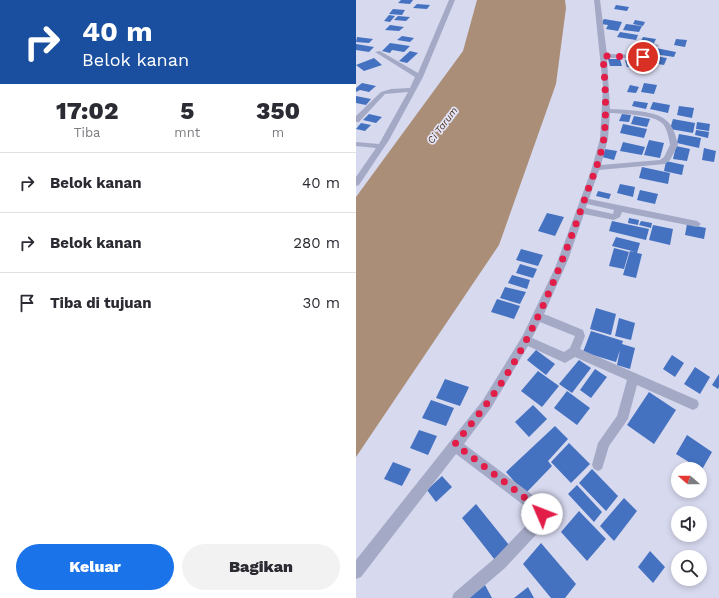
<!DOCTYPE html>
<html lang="id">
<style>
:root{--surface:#fff;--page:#f2f2f3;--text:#2b2b33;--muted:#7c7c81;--line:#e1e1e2;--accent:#1a73e8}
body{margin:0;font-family:"Work Sans",sans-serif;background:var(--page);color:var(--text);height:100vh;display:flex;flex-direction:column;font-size:15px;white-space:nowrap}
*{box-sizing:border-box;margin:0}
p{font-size:13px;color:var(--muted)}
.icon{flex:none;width:22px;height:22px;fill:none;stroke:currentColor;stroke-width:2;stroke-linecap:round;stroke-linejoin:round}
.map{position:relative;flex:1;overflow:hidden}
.sheet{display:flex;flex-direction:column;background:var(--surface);width:356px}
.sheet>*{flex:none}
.hud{background:#1a4fa0;color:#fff;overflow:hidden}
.needle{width:26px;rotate:290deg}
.buttons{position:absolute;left:315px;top:462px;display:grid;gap:8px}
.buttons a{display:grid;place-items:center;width:36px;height:36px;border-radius:50%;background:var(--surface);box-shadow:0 2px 6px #0003;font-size:20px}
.pin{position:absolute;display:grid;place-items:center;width:34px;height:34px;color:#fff;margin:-17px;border:2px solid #fff;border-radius:50%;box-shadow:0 1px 4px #0007}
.me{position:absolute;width:44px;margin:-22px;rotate:314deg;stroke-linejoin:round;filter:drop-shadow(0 0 3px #0008)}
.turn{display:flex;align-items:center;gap:14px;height:84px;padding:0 16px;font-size:18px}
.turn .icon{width:52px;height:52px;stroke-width:2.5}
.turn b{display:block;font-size:28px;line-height:34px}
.eta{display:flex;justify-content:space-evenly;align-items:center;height:68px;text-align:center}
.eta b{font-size:24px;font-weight:800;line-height:28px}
.button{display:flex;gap:8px;margin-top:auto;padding:8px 16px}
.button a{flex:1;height:46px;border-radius:24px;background:var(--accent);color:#fff;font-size:16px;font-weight:800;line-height:46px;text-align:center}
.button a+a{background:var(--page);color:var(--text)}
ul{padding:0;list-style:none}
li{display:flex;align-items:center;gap:12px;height:60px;padding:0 16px;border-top:1px solid var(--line)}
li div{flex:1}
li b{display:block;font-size:15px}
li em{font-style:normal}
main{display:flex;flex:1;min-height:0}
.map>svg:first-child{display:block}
</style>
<main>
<section class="sheet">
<div class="hud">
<div class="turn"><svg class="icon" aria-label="right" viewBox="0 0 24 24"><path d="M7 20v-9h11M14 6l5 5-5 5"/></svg><div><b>40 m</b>Belok kanan</div></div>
</div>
<div class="eta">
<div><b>17:02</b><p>Tiba</p></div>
<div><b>5</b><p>mnt</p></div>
<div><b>350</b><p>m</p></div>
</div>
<ul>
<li><svg class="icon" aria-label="right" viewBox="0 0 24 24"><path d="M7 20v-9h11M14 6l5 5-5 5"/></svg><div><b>Belok kanan</b></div><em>40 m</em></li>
<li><svg class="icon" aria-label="right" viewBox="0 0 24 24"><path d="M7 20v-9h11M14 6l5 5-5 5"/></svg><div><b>Belok kanan</b></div><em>280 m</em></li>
<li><svg class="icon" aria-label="arrive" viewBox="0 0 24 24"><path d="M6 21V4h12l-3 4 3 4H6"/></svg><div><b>Tiba di tujuan</b></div><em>30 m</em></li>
</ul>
<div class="button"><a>Keluar</a><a>Bagikan</a></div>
</section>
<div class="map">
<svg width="363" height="598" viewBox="0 0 363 598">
<rect width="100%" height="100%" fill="#d7d9ef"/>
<!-- water -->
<path fill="#aa8e78" d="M121,0H209L210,8L200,84L143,245L0,457V197L107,51Z"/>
<!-- building -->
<g fill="#4471c0">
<path d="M45,0H57L54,4L42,3Z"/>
<path d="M61,4L74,5L71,9L57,8Z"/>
<path d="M260,5L273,7L271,11L258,9Z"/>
<path d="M37,9L49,10L46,15L33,14Z"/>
<path d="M33,15L39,16L34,22L28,21Z"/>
<path d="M42,16L54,17L50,21L38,20Z"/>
<path d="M248,19L266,22L262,31L250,29L252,25L245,24Z"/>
<path d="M279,20L289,22L287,26L277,24Z"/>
<path d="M270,24L286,26L283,32L267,30Z"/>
<path d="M34,25L48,27L43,31L29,30Z"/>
<path d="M264,32L282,35L280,40L261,37Z"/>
<path d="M46,36L58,38L54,42L41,40Z"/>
<path d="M1,37L17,39L13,43L0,42Z"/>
<path d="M287,37L300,39L297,45L284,43Z"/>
<path d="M320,39L331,40L329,47L318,45Z"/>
<path d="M34,43L54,46L48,52L36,50L34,53L26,51Z"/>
<path d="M0,44L18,47L13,52L0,50Z"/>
<path d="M278,45L292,47L288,55L274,52Z"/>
<path d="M300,48L320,52L318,57L298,54Z"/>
<path d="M54,51L62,53L51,63L43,61Z"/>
<path d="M293,55L311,58L308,65L290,62Z"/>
<path d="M18,58L26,65L8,71L0,65Z"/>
<path d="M252,59H264L266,66H254Z"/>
<path d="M269,60H284L285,66L271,67Z"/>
<path d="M6,83L20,86L13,92L4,90L0,92V88Z"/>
<path d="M288,83L301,85L298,94L285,92Z"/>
<path d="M274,85L283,87L280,93L271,92Z"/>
<path d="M0,96L15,99L10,105L0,103Z"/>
<path d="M278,101L292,103L290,109L276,106Z"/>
<path d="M297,102L314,105L312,113L294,109Z"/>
<path d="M323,106L338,108L336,118L321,115Z"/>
<path d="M13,114L26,117L20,123L7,120Z"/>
<path d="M266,114L275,115L273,122L263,121Z"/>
<path d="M278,116L294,119L291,127L275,124Z"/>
<path d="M317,119L339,123L337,133L314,129Z"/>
<path d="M341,122L354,124L353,131L340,129Z"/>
<path d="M5,123L15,125L9,131L0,129Z"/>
<path d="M267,124L291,129L288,138L264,133Z"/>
<path d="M340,130L353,132L352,138L339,135Z"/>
<path d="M323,134L345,138L343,148L321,143Z"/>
<path d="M293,140L308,143L304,158L288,155Z"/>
<path d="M267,142L289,147L286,155L264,151Z"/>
<path d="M320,146L334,149L331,161L317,159Z"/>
<path d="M348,148L360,151L358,162L346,160Z"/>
<path d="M249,149L261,151L258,160L246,157Z"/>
<path d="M310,161L328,165L326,175L308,171Z"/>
<path d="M286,167L314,173L312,184L283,178Z"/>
<path d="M264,184L279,187L277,197L261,193Z"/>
<path d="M284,190L302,194L299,204L281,200Z"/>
<path d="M242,191L255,194L253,199L240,196Z"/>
<path d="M191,213L208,217L199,236L182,231Z"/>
<path d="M273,218L283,220L282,225L272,223Z"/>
<path d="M256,221L293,229L290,240L253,231Z"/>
<path d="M285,221L296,223L295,228L283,225Z"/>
<path d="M331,224L350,228L348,239L329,235Z"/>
<path d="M297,225L317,229L314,245L293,240Z"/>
<path d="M260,237L284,243L281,253L286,254L280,278L267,275L274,251L280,252L256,246Z"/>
<path d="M258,248L273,252L268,269L253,266Z"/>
<path d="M165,249L187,255L182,266L160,260Z"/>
<path d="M164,264L181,269L177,278L160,273Z"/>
<path d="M156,275L174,280L171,289L152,283Z"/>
<path d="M149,287L170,292L164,304L144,298Z"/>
<path d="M141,299L164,306L158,319L135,312Z"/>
<path d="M240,308L260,314L255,335L234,329Z"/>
<path d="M263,318L279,323L275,340L259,336Z"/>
<path d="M235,331L267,341L266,344L279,348L274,369L261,365L264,350L260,362L227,352Z"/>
<path d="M180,350L199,364L190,375L171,360Z"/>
<path d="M316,355L328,363L319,377L307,369Z"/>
<path d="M223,360L235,368L216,393L203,384Z"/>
<path d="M339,367L354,377L344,394L328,384Z"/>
<path d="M239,369L251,377L235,398L224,390Z"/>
<path d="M182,371L203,386L186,407L165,391Z"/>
<path d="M363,374V387L362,389L356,385Z"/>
<path d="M89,379L113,387L104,406L80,398Z"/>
<path d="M211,391L234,408L221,425L198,408Z"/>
<path d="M293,392L320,410L298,444L271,425Z"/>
<path d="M75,400L98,408L90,426L66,418Z"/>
<path d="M177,405L191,419L173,437L159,422Z"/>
<path d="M199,426L212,439L192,461L196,466L169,494L150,472Z"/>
<path d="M63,430L81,436L72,455L54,448Z"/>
<path d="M331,435L356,452L344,473V469L320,454Z"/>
<path d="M213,443L234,464L215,483L195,462Z"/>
<path d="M37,462L55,469L46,486L28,479Z"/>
<path d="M236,469L262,496L250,511L223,483Z"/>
<path d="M86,476L96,487L80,502L71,490Z"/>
<path d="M221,485L246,512L238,522L212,494Z"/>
<path d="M268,498L281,511L258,541L244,526Z"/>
<path d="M120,504L153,545L139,560L106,518Z"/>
<path d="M223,511L250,539L231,561L205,532Z"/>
<path d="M185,543L220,584L209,598H195L167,564Z"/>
<path d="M294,551L309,567L297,583L282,567Z"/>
<path d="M129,585L136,598H112Z"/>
<path d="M172,587L178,598H158Z"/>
</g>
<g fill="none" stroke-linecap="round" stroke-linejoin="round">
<!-- minor -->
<g fill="#a4a9c6" fill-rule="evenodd">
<path d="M93,0H99L67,77L33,140L3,185L0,186V177L20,148L0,146V142L23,144L52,92L29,94L3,122H0V116L25,92L35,89L54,88L59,77L19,52L24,51L62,73Z"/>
<path d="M238,0H244L251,54L285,55L298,44L303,45L288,58H251L254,109C269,110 302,110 312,122C318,128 320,137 322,145L314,160L309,164L243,170L233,199L341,221L345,224L341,227L266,212L264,217L258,220L228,214L212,260L188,314L227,330L229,336L224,349L341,400L343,404L341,408L337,410L281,385L272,419L253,446L246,469L242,471L238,469L236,465L242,443L261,416L271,380L219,357L209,363L172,346L135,408L108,444L190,505L192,519L190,524L149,568L114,598H96L98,593L139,558L178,517V513L100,454L5,577L0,579V560L127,400L167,335L199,268L235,171L244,139L247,87ZM254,113C266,114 298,114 307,124C311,129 313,138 314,145L308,157L304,160L245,165L252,139ZM231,204L258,210L257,214L230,208ZM184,322L219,336L214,348L208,352L176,338Z"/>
</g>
</g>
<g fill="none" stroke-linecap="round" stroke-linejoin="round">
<!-- route -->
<path stroke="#e11d48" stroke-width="7" stroke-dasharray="0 12.6" d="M186,514L185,510L99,444C116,423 133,402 148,379C182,325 206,264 227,204C234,182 245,160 248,137C251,110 249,83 247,56L287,57"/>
</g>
<g text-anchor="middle" stroke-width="3.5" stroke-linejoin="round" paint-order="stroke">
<!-- far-water labels -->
<g font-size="10" font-style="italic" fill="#51351d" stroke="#e3e4f7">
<text transform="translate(86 125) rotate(-53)" y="4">Ci Tarum</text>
</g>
</g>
</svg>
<div class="buttons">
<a><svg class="needle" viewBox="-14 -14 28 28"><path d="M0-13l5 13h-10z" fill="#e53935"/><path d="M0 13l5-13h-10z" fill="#7c7c81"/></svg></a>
<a><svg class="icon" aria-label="sound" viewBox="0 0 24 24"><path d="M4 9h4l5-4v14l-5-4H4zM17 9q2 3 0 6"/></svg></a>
<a><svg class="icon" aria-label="search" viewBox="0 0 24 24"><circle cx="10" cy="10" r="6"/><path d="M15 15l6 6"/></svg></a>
</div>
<div class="pin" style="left:287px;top:57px;background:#d93025"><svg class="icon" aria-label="arrive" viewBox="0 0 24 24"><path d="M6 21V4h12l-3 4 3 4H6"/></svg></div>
<svg class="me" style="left:186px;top:514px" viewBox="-20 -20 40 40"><circle r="19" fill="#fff"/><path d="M0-13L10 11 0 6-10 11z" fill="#e11d48"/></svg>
</div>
</main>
